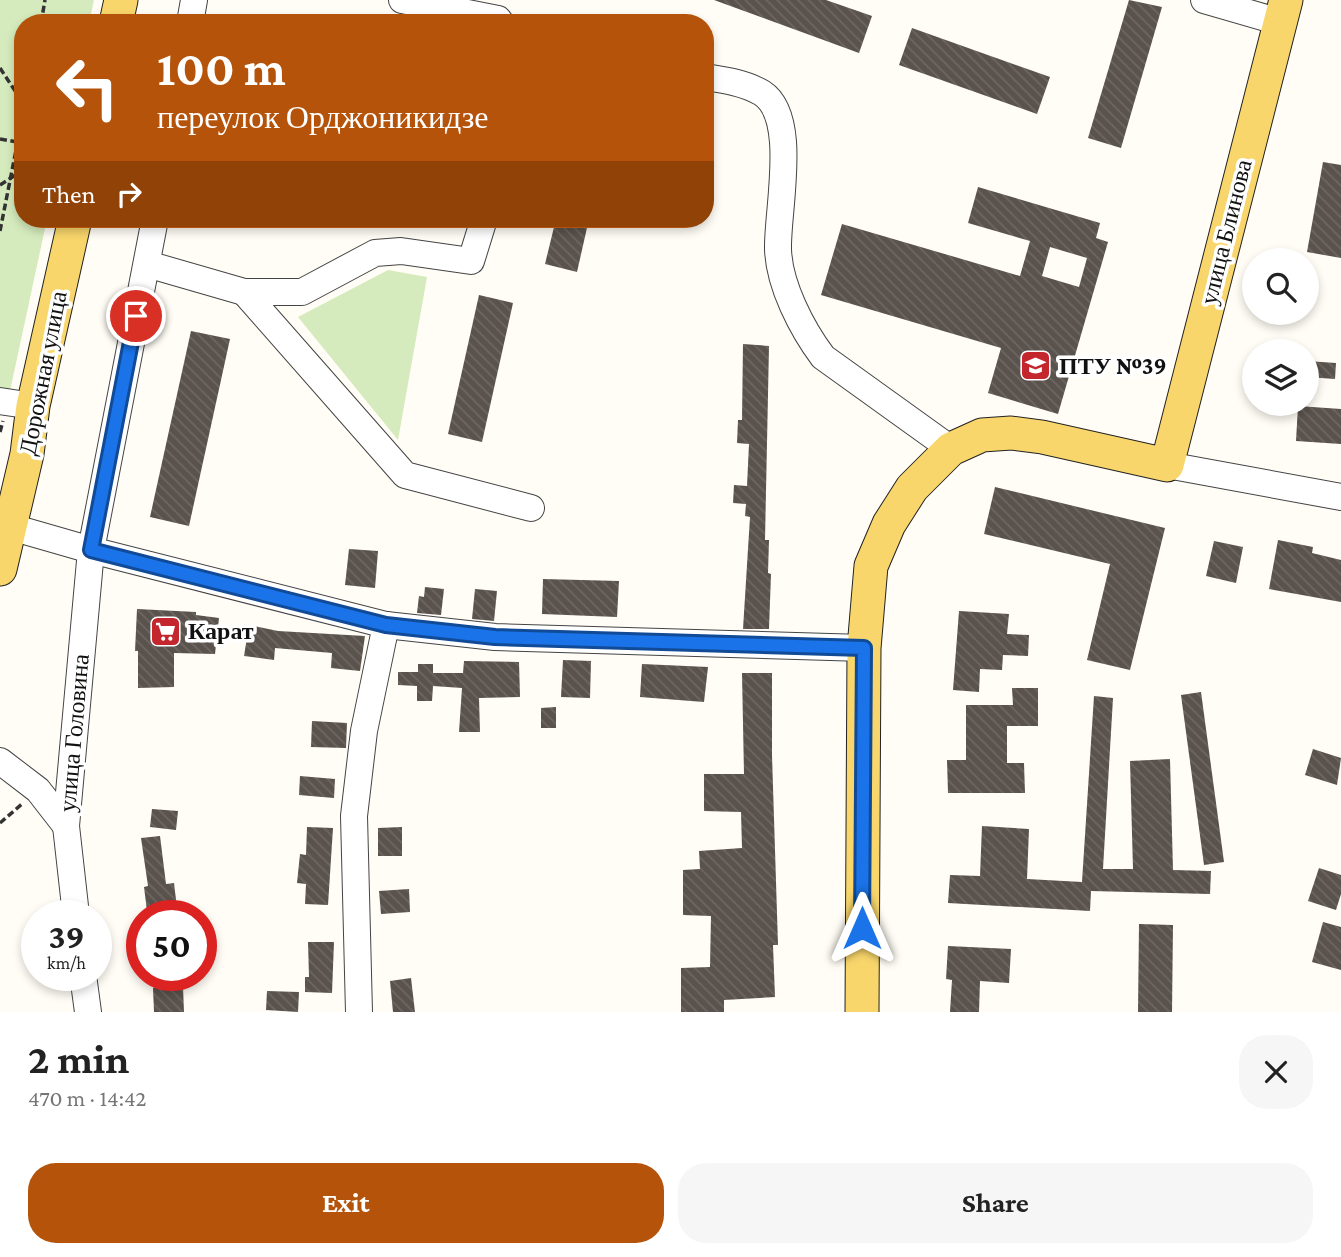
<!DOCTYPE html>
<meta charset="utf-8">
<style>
:root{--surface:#fff;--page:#f6f6f6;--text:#222;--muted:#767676;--accent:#b45309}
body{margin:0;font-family:"Crimson Pro",serif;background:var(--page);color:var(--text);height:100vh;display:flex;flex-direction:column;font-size:26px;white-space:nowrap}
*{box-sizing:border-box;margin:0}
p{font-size:23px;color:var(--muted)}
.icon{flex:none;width:38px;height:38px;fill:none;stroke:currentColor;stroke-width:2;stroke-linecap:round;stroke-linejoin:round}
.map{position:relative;height:1012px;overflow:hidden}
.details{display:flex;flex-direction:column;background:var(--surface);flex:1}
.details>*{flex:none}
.guide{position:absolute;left:14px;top:14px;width:700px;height:214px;border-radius:28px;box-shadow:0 4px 10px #0003;background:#b45309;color:#fff;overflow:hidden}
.buttons{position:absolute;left:1242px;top:248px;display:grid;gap:14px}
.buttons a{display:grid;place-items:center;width:77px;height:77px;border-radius:50%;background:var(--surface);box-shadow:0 4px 10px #0003;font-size:35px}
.speed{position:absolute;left:21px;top:900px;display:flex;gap:14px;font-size:35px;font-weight:700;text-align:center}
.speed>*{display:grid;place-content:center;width:91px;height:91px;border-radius:50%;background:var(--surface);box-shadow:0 4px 10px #0003;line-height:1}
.speed small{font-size:18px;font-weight:400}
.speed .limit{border:10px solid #d22;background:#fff;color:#111}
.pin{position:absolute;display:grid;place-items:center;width:60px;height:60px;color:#fff;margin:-30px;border:4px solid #fff;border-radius:50%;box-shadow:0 2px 7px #0007}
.me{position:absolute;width:77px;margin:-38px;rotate:0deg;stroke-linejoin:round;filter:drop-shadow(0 0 5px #0008)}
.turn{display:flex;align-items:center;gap:24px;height:147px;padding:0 28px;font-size:32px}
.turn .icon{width:91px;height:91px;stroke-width:2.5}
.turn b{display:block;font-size:49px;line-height:60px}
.then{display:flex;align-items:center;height:66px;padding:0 28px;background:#0003;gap:14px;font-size:26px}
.round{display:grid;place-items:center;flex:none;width:74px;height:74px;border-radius:28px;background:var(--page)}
.headline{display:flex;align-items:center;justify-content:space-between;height:119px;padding:0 28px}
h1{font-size:42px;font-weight:700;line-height:52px}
.button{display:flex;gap:14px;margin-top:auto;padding:14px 28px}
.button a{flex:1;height:80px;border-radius:28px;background:var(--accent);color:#fff;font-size:28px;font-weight:700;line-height:80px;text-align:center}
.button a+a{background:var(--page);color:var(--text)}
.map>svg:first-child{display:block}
</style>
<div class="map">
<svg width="1341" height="1012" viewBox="0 0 1341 1012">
<defs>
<pattern id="building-back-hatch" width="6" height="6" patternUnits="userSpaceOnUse" patternTransform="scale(1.75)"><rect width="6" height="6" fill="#5a524d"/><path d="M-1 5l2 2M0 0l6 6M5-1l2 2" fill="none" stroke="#6d6662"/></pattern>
</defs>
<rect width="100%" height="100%" fill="#fffdf5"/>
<!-- grass -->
<g fill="#d5ebbd">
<path d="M0,0H94L89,23H23V219H47L10,391L0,390Z"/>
<path d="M388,270L427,277L398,440L298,317Z"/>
</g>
<!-- building -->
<g fill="url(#building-back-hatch)" fill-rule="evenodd">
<path d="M714,0H826L872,16L859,53Z"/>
<path d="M1129,0L1162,7L1121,148L1088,138Z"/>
<path d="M912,28L1050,77L1037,114L899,65Z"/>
<path d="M1323,162L1341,165V258L1307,252Z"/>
<path d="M978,187L1100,223L1096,238L1108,242L1058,414L988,393L1001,348L821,295L842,224L1020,276L1030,241L968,223ZM1050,247L1087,258L1079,287L1042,276Z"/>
<path d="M556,219H589L577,272L545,264Z"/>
<path d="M479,295L513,303L482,442L448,434Z"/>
<path d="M191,331L230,339L189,526L150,517Z"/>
<path d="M743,344L769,346L765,540H769L768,573L771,574L769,629H743L750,517L745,516L746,504L733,503L734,485L747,486L749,444L737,443L738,420H742Z"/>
<path d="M1307,361L1336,363L1335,379L1307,377Z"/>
<path d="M1298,406L1341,409V444L1296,441Z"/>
<path d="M995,487L1165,528L1130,670L1087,660L1110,564L984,534Z"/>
<path d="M1278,540L1313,547L1312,553L1341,560V602L1269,589Z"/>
<path d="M1214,541L1243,547L1236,583L1206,576Z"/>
<path d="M349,549L378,551L375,588L345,585Z"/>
<path d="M543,579L619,581L617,617L542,614Z"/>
<path d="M425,587L444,589L441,615L417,613L419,596L424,597Z"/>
<path d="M475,589L497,591L494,621L472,619Z"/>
<path d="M137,609L196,612V615L219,618L215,654L174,653V687L138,688V651H135Z"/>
<path d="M959,611L1009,614L1007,634L1029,635L1028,656L1003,655L1002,670L980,669L979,692L953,690Z"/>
<path d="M249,625L278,631L365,636L360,671L331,668L332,653L275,648L274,660L244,656Z"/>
<path d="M563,660L591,661L590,698L561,697Z"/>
<path d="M464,661L519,662L520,697L479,698L480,732H459L462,688L433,686L432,701H417V686L398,685V672H418V664H433V673H463Z"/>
<path d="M642,664L708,667L704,702L640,697Z"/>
<path d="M742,673H772V755L778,945H773L775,997L724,1000V1012H681V968L710,967L711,916L683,915V870L700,869L699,851L742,848L741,812L704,811V774H744Z"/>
<path d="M1012,688H1038V726H1007V763H1024L1025,793H948L947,760H966V705H1013Z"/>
<path d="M1201,692L1224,862L1204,865L1181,695Z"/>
<path d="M1094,696L1113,698L1103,869H1133L1130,761L1170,759L1173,870L1211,871L1210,894L1091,891L1090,911L948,903L950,875L980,876L982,826L1029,829L1027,879L1082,882Z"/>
<path d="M556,707V728H541V708Z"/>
<path d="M312,721L347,723L346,748L311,747Z"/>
<path d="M1313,749L1341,758L1337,785L1305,775Z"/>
<path d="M300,776L335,779L334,798L299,795Z"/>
<path d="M152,809L178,811L176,830L150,827Z"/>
<path d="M307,827L333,828L328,905L305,904L306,884L297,883L300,854L306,855Z"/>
<path d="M402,827V856H378V828Z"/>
<path d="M160,836L166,884L174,883L177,908L147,911L144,887L148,886L141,838Z"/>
<path d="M1319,868L1341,875V894L1336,910L1308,901Z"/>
<path d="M409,889L410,912L381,914L379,891Z"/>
<path d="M1323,922L1341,927V970L1312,962Z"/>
<path d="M1139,924L1173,925L1172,1012H1138Z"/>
<path d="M308,942H334L332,993L305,992V977H309Z"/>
<path d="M948,946L1011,949L1009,983L980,981L979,1012H950L952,980L946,979Z"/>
<path d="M411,978L415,1012H393L390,981Z"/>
<path d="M183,987L184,1012H154L153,988Z"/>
<path d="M267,991L299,992L298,1012L266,1010Z"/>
</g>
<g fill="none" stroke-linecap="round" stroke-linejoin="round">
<defs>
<g id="minor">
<path d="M402,0L427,5L432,0"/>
<path d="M1204,0L1280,22"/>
<path d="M427,5L498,19L501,23"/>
<path d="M190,23L194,0"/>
<path d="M705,77C725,80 745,83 762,93C799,117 777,210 778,249C779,285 802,329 823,357L951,449"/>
<path d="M147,264L244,292H302L375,253L401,251L471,261L484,219"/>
<path d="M244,292L405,475L531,508"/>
<path d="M0,401L33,406"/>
<path d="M1167,465L1341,497"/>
<path d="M11,527L91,550L386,625L495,637L864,648"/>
<path d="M0,761L38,790L66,826"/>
<path d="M76,915L66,826L91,550L155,219"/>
<path d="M83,975L88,1012"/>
<path d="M359,1012L354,816L364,731L386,625"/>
</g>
<g id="major">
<path d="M116,23L121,0"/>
<path d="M0,569L27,454L33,406L75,219"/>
<path d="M862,1012L864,648L871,566L889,524L912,488L951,449L982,435L1011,433L1042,437L1167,465L1286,0"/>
</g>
</defs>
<!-- minor casing -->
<use href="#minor" stroke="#444" stroke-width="28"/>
<!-- major casing -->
<use href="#major" stroke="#222" stroke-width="35"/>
<!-- path -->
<g stroke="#333" stroke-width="3.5" stroke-dasharray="7 3.5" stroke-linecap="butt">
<path d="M41,23L45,0"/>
<path d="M0,68L23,103"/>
<path d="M0,139L23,143"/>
<path d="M0,185L23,170"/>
<path d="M0,231L23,115"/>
<path d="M0,432L3,421"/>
<path d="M0,823L22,804"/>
</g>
<!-- minor -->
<use href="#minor" stroke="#fff" stroke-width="26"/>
<!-- major -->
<use href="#major" stroke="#f9d66b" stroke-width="33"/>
</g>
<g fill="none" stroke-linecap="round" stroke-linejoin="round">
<defs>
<path id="route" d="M136,316L91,550L386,625L495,637L864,648L862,928"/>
</defs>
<!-- route casing -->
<use href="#route" stroke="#114b97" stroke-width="18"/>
<!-- route -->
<use href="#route" stroke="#1a73e8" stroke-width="12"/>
</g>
<!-- icons -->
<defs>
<symbol id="university-square" viewBox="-11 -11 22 22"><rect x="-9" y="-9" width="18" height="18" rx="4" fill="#c4262e" stroke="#fff"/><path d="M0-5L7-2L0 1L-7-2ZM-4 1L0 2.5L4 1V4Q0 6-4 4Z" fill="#fff"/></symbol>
<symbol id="supermarket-square" viewBox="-11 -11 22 22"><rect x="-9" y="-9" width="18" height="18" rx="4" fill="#c4262e" stroke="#fff"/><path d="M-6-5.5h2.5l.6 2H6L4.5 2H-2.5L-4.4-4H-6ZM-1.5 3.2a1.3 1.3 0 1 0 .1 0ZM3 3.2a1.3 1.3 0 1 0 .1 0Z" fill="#fff"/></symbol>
</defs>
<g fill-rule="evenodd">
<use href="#university-square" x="1018" y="348" width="35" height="35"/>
<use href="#supermarket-square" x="148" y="614" width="35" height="35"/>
</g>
<g text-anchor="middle" stroke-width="7" stroke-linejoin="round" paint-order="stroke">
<!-- street labels -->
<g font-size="24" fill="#111" stroke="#fff">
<text transform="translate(1226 232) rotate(-76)" y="8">улица Блинова</text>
<text transform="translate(43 373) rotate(-79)" y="8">Дорожная улица</text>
<text transform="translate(74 733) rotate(-85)" y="8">улица Головина</text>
</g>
<!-- poi labels -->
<g font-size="24" font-weight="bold" fill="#111" stroke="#fff" text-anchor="start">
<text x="1059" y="374">ПТУ №39</text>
<text x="188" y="639">Карат</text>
</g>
</g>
</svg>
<div class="buttons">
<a><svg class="icon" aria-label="search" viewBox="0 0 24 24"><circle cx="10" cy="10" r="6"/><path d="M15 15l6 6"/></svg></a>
<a><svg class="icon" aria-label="layers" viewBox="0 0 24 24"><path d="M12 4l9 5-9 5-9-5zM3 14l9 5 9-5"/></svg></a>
</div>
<div class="speed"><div>39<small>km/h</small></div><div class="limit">50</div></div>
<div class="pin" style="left:136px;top:316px;background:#d93025"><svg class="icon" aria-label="arrive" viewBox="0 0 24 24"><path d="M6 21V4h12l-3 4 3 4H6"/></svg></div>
<svg class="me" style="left:862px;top:928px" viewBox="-20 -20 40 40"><path d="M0-17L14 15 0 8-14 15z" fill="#1a73e8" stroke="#fff" stroke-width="4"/></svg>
<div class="guide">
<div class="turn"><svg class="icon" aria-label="left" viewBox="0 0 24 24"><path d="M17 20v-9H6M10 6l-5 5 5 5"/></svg><div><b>100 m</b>переулок Орджоникидзе</div></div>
<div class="then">Then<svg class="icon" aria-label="right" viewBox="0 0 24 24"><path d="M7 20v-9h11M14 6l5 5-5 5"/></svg></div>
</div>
</div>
<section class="details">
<div class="headline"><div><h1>2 min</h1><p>470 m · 14:42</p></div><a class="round"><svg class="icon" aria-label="close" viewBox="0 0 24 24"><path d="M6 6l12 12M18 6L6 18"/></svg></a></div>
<div class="button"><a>Exit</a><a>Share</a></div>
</section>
